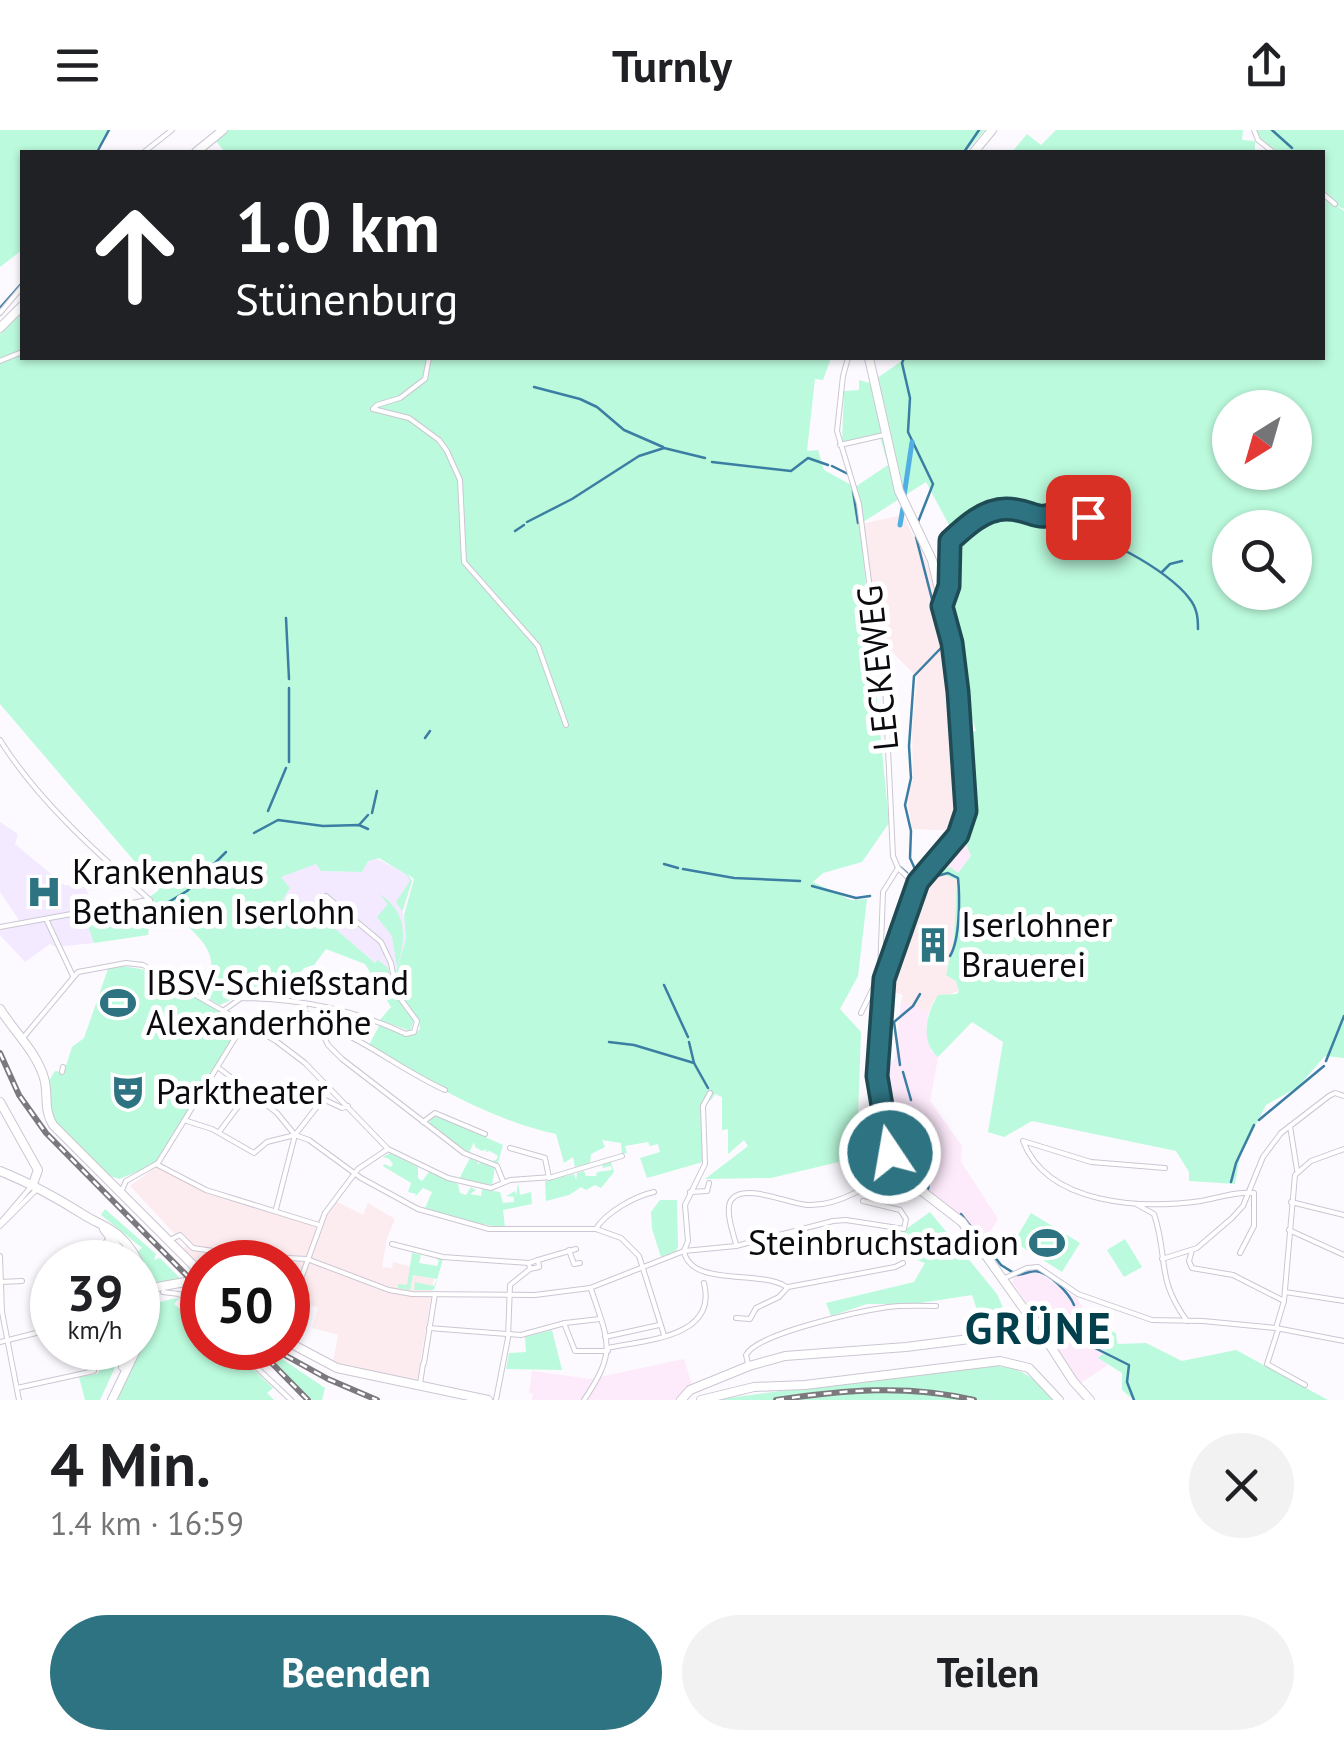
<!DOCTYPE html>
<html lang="de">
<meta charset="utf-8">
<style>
:root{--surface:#fff;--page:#f2f2f2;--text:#202124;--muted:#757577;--accent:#2e7382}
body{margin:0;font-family:"PT Sans",sans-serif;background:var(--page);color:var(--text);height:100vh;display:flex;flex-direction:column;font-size:38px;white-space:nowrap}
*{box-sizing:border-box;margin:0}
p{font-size:32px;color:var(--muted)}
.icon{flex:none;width:55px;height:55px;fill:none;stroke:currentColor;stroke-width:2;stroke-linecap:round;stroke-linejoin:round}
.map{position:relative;height:1270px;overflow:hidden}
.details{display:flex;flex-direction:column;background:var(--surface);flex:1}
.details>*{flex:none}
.top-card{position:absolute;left:20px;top:20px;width:1305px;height:210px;border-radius:0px;box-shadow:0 2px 8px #0004;background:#202124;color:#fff;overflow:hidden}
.needle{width:65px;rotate:217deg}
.buttons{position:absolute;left:1212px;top:260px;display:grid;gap:20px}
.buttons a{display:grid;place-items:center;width:100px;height:100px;border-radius:50%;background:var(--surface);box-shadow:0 2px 8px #0004;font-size:50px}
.speed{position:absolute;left:30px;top:1110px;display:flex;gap:20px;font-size:50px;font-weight:700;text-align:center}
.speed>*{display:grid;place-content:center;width:130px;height:130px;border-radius:50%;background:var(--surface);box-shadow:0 2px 8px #0004;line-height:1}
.speed small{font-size:25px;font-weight:400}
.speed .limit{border:15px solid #d22;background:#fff;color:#111}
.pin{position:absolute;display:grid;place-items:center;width:85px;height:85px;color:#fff;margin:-42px;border-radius:20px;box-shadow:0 5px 15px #0006}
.me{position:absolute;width:110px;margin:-55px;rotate:348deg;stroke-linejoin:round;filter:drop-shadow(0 0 8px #0008)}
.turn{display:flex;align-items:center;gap:35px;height:210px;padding:0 50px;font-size:45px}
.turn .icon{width:130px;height:130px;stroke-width:2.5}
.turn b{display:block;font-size:70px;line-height:85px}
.round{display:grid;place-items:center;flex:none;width:105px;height:105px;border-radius:52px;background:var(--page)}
.head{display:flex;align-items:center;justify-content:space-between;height:170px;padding:0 50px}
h1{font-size:60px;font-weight:700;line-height:75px}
.cta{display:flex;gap:20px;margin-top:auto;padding:20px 50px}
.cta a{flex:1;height:115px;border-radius:60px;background:var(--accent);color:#fff;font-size:40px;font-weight:700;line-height:115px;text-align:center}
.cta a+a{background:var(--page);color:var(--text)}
header{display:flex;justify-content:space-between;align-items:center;height:130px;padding:0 50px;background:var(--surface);font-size:45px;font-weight:700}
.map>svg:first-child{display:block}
</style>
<header><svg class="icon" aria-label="menu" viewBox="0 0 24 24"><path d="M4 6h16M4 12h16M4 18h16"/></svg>Turnly<svg class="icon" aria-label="share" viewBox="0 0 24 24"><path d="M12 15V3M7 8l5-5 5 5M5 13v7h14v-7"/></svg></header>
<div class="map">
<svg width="1344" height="1270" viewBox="0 0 1344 1270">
<rect width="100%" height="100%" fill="#fcfaff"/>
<!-- commercial -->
<g fill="#fdeafb">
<path d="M961,701L971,726L963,739L958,743L928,744Z"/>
<path d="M901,872L929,881L926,897L931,921L938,927L930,971L962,1016L961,1032L998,1089L985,1109L922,1057L895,1027L879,940L895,929Z"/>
<path d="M1032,1142L1040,1144L1077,1168L1087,1185L1109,1195L1119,1213L1099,1228L1108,1235L1079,1254L1013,1153L1014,1147Z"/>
<path d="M684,1229L692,1255L681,1270H532L533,1264L529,1263L532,1241L590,1249Z"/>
</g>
<!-- industrial -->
<g fill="#fdecef">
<path d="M903,385L933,446L947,505L962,676L956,701L912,699L906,665L913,650L912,600L917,547L890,520L874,490L861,394Z"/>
<path d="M945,745L957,749L954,810L946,844L956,851L959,861L934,870L929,881L901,872L903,865L883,858L920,750Z"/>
<path d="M156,1037L196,1058L315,1093L336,1071L363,1085L368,1073L395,1089L387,1108L382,1137L392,1138L393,1132L435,1143L417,1252L333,1232L338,1205L312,1198L318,1178L291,1168L288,1176V1132H202V1142L182,1120L186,1116L130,1056Z"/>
</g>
<!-- built -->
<g fill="#f4eaff">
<path d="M0,692L18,704L15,714L64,755L85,757L94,777L82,780L94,813L56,817L50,814L25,832L0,805V797L21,793L0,762Z"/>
<path d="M376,728L406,744L412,751L403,782L406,809L395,846L400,859L393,861L391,846L303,772L292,779L282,771L290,758L281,747L288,744L316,734L321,741L362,742L368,730Z"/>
</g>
<!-- green -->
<g fill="#bbfadc" fill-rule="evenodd">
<path d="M0,0H108L95,22H22V120L0,137Z"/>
<path d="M228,0H985L966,22H225L215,10Z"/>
<path d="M1056,0H1243L1242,10L1255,11V22H1012L1027,4L1041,15Z"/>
<path d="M1255,0H1344V79L1335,75L1344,81V928L1325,926L1298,957L1266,975L1240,1026L1235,1054L1189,1051V1042L1176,1021L1032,991L1004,1007L988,1002L1003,912L972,892L938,927C920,912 926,883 938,865L957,864L959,861L956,851L946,845L954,809L957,750L945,745L920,750L950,737L958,743L971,726L961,701L966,691L962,603L976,601L971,584H964L947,479L951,417L956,408L926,352L860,394L889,693L862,732L823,743L813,752L851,770L867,769L858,846L840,879L861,902L857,1013L881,1010L884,1017L843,1031L771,1048L705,1049L748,1016L744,1010L728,1024V999L722,1000V967L715,964L711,970L702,972L703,1032L647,1048L640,1028L660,1022L658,1014L650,1016L648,1012L625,1016L627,1023L622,1024L621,1013L602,1010L605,1017L591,1024L590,1033L575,1037L573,1027L564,1033L556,1004C491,990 425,952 369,915L380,894C395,899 406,915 420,899L419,889L399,866L395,845L406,809L404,785L414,749L408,744L412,751L402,781L396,772L410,751L407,745L379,728L368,731L362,742L321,741L316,734L281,747L290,758L282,771L292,779L303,771L375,833L378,830L388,838L393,861L414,890L410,901L380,890L391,877L365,834L326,819L314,835L304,838L279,868L239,866L220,875L181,854L187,843L206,854C222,825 199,806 178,788L150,791L148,805L94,813L82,780L148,768L159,760L0,574V204L22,182V228H831L823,250L815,249L807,321L818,320L824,340L855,357L888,335L880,307L842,312L844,261L859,260V250L870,253L906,228H1322V22H1275L1261,10ZM1230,278H1295V342H1230ZM1230,398H1295V462H1230Z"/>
<path d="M379,764C407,781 407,807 397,837L392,806L377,787L388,774Z"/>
<path d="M123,836L146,840L149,838L226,883L218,898L235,909L156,1034L119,1049L110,1046L55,994L51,980L50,949L55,941L64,942L72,917L84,908L108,839Z"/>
<path d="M436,985L503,1015L498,1033L490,1031L496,1030L498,1026L490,1021L485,1022L487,1019L482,1021L475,1017L474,1012L469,1023L431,995L429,990Z"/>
<path d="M390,1023L418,1037V1048L422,1051L429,1042L458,1054L460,1063L466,1065L471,1057L476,1060L470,1064L481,1066L482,1059L500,1062L503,1073L514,1072V1067L506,1066L515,1061L516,1066L518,1053L520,1065L531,1062L532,1074L503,1080L505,1098L460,1090L425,1078L432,1062L423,1058L415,1067L416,1064L408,1062L411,1053L383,1036L384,1034L391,1037L393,1034L389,1029L383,1027Z"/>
<path d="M470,1028L478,1032V1035L480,1032L495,1037L492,1055L459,1049Z"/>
<path d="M611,1032L614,1042L601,1058L595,1055L586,1060L581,1057L569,1065L546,1071L545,1051L574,1044L576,1050L577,1043L584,1041L586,1046H596L597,1042L612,1040L611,1036L603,1038L602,1035Z"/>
<path d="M677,1070L678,1117L676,1121L661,1127L652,1099L651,1082L660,1070Z"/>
<path d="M105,1079L156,1124L154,1130L160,1128L183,1151C146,1155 153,1151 137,1122L142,1118L101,1085Z"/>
<path d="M930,1082L997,1164L1006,1184L979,1186L972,1165L914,1174H867L831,1186L826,1173L914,1152L925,1133L887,1119L902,1102Z"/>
<path d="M1031,1083L1080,1113L1062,1142L1014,1112Z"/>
<path d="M1125,1109L1142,1137L1124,1147L1107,1120Z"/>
<path d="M412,1123L421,1125L419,1133L437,1136L439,1131L435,1127L443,1129L434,1160H414L415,1152L434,1156L437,1149L413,1145L410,1160L398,1158V1154L407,1155Z"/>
<path d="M176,1168H179L174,1174L202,1195V1218H230L273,1258L267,1263L274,1270H117L146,1204L152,1174Z"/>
<path d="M1104,1189L1107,1199L1116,1203L1117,1214L1146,1213L1182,1231L1236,1220L1328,1270H1134L1122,1260V1243L1098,1228L1106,1221L1088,1212Z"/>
<path d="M552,1200L562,1240L506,1239L509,1223L526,1222L525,1207Z"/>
<path d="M118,1218H124L100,1270H85L79,1247L97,1244Z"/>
<path d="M259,1218H266L325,1258L322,1270H312Z"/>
<path d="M973,1235C1015,1236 1025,1237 1053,1270H714Z"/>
</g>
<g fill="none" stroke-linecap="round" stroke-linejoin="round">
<!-- stream -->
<g stroke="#3c7ea3" stroke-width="2.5">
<path d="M1272,0L1292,18"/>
<path d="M97,22L109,0"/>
<path d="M964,22L979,0"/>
<path d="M0,178L22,153"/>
<path d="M904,228L902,233L910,268L908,302L933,354L918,392"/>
<path d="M534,257L580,269L597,277L624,300L663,317"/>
<path d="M712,332L791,341L808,328L828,335"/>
<path d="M832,336L848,344"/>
<path d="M853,361L858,393"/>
<path d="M527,392L572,369L639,326L664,318L705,328"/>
<path d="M996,392L1007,388"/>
<path d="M515,401L524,395"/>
<path d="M1062,402C1096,399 1169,441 1189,468C1197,478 1198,487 1198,499"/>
<path d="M916,407L943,512L941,518L914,546L909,616L911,648L905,675L911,701L910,728L919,748"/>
<path d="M952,423L976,400"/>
<path d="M1162,442L1170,434L1182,431"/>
<path d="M286,488L289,549"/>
<path d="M425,608L430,601"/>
<path d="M289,632V558"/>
<path d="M268,681L286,638"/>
<path d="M372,683L377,661"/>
<path d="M359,695L368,685"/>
<path d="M254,703L278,690L323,696L359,695L368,699"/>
<path d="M664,734L678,738"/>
<path d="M900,737L907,743"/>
<path d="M683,739L734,748L800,751"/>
<path d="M926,749L948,743L958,748C960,767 960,810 950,826"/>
<path d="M812,756L856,768L870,766"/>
<path d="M167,773L187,761L226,722"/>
<path d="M151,780L156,779"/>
<path d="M664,855L688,907"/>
<path d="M609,912L634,915L694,933L708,958"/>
<path d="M689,912L694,933"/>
<path d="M1326,931L1344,886"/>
<path d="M900,935L894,892L913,876L920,864"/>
<path d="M903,942L911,970"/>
<path d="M915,982L933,1025L928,1059"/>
<path d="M1259,990L1324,936"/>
<path d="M1231,1052L1236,1033L1254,995"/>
<path d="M961,1084L1001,1135L1017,1145C1019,1145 1033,1141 1035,1141C1049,1142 1069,1163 1074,1175"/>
<path d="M1076,1187L1083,1212L1129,1235L1127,1252L1134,1270"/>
</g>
<!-- canal -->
<g stroke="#51afe3" stroke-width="5">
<path d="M904,366L912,312"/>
<path d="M900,395L903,378"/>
</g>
<defs>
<g id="street">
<path d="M1254,0L1258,10L1273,22"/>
<path d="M144,22L172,0"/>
<path d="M1322,63L1335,74"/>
<path d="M0,183L22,157"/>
<path d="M848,228L843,246L837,301L859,374L872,475L884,533L893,726L898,738L917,756"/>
<path d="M0,231L22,222"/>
<path d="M373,279L409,288L439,310L447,321L460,350L464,432L538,516L566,595"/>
<path d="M373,279L377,275L400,268L425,249L429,228"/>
<path d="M840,315L884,305"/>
<path d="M943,474L950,444V411C965,396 984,379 1006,379C1038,379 1033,400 1067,375L1088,387L1120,396"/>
<path d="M0,610C39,672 96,722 150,770"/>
<path d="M47,791L73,846"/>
<path d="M0,797L148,770"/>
<path d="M880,842L883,762L898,738"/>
<path d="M305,874L304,881C319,896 335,899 353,908C385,925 412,945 445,960"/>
<path d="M223,881L241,868C296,868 356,880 406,904L414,902L417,891L397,864L391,833L381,812L326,766"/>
<path d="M861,883L881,842"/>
<path d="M318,894L328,915L342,929L464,1023L497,1036L503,1051"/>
<path d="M22,909L78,842L126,833L143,835L276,911L305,933L388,1019L448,1048L491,1058L510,1050L552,1047L622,1026"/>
<path d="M219,938L277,983L295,1005L309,1010L361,1048L418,1079L489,1099H596L621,1108L639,1126L664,1205"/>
<path d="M62,942L63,937"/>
<path d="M187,991L212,999L254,1023L267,1012L295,1005"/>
<path d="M423,992L435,983L485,1004"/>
<path d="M1290,996L1297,1040"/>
<path d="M219,1002L249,962"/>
<path d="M510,1018L545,1028L549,1048"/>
<path d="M156,1034L206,1060L319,1095"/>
<path d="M1165,1038L1091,1032L1023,1011C1048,1076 1143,1079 1201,1071C1218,1068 1237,1061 1254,1063V1096L1240,1123"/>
<path d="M121,1062L126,1051L158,1033L245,892"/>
<path d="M690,1062L707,1061L709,1053"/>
<path d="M1291,1072L1344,1085"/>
<path d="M1136,1074L1154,1084C1169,1129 1155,1147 1187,1191"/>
<path d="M276,1079L295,1005L323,969L342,978L348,976"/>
<path d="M1,1092L30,1058"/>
<path d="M0,1096L36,1060"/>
<path d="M596,1099C605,1083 635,1066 654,1062"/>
<path d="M1289,1100L1344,1125"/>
<path d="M170,1110L180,1105L193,1118L247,1126L307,1129L389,1160L412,1164L535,1165L590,1158L684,1121L736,1116L833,1091L846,1090L904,1099L906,1089L900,1080L863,1071"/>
<path d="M392,1114L443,1127L529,1133"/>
<path d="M736,1114C733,1103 724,1078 732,1069C745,1053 790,1074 807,1075C838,1077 874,1054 897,1035"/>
<path d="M569,1120L574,1134L580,1133"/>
<path d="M1192,1120L1189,1131L1192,1138L1233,1145L1284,1171"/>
<path d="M684,1121L688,1111L685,1075L705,1034L703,976L710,963"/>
<path d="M684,1121C690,1157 759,1140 785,1156"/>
<path d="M0,1126L2,1182L19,1270"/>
<path d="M1162,1129L1197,1118L1232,1088L1243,1076L1263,1027L1281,1003L1329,966L1335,963L1344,966"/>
<path d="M538,1130L576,1119"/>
<path d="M88,1132L111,1106"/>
<path d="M1005,1148L1027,1138L1038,1137L1078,1164L1152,1190L1203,1191L1276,1198L1344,1211"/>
<path d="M39,1149L52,1150"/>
<path d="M0,1152L22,1151"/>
<path d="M163,1162L179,1164L202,1179"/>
<path d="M1285,1162L1344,1171"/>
<path d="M288,1184L325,1083L358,1039L388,1019"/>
<path d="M736,1188L750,1189L756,1178L779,1167L788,1157L895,1137L903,1133"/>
<path d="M564,1193L575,1221H608"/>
<path d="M429,1198L521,1205L565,1193L600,1189"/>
<path d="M1276,1198L1284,1171L1295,1045L1311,1031L1344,1019"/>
<path d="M1278,1200L1267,1234L1305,1255"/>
<path d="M605,1207L659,1195"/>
<path d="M0,1212L52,1199"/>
<path d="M236,1218L291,1270"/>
<path d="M607,1218C645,1210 718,1208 704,1153"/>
<path d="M424,1233L435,1164"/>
<path d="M748,1234L746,1225C757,1203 861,1181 888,1177C904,1175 920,1176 936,1176"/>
<path d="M420,1254L423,1234"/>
<path d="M17,1258L94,1241"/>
<path d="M496,1270L508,1208L510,1155L530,1139L529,1133L538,1130L539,1137L530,1139"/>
<path d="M584,1270C617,1221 609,1213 591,1159"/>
</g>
<g id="secondary">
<path d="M196,22L223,0"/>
<path d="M974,22L992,0"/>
<path d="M0,198L22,176"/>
<path d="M869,228L899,361L932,430L952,513L967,676L958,705L918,752L884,849L877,925L882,987L893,1029L918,1058L962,1092L1034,1193"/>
<path d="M0,879C14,901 37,923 44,948C49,965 43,979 53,995L198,1140L201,1149"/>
<path d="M0,972L38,1040L33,1054"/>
<path d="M0,1041C30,1053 57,1068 84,1085C95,1092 109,1097 118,1105C150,1133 153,1179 138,1215"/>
<path d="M104,1099L129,1132"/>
<path d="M138,1156V1190"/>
<path d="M139,1167L146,1159L202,1149"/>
<circle cx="1038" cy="1198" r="6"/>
<path d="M1042,1203L1073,1251L1090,1270"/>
<path d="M288,1212L337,1238L488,1270"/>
<path d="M123,1237L130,1218"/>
<path d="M112,1270L137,1218"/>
<path d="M681,1270L690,1260L749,1236L785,1226L906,1217L1033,1201"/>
<path d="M701,1270L754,1257L805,1255L1000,1231L1029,1238L1059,1270"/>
</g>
</defs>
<!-- street casing -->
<use href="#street" stroke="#ccc6d3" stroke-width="6"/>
<!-- secondary casing -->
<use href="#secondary" stroke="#ccc6d3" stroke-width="10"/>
<!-- street -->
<use href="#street" stroke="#fff" stroke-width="4"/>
<!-- secondary -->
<use href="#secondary" stroke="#fff" stroke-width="8"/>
<defs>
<g id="rail">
<path d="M0,923L19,965L46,1003L202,1161"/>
<path d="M257,1218L308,1270"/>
<path d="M272,1218L328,1249L377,1270"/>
<path d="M776,1270C843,1260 908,1254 974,1270"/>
</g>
</defs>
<!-- rail casing -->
<use href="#rail" stroke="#7b797e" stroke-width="6"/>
<!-- rail -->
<use href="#rail" stroke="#fff" stroke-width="2.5" stroke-dasharray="8" stroke-linecap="butt"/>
</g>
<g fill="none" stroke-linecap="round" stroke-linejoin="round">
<defs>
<path id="route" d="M890,1023L877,946L884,849L918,752L958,705L966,681L958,562L952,513L942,476L949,456L950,411C965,397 984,379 1006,379C1037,379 1036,398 1067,375L1088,387"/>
</defs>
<!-- route casing -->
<use href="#route" stroke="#1e4b54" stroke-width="25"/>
<!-- route -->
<use href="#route" stroke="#2e7382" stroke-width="18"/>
</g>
<!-- icons -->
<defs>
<symbol id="hospital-bare" viewBox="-9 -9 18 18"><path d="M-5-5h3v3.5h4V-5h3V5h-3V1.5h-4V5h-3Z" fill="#2e7382" stroke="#fff" stroke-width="2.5" paint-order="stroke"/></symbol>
<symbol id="building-bare" viewBox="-9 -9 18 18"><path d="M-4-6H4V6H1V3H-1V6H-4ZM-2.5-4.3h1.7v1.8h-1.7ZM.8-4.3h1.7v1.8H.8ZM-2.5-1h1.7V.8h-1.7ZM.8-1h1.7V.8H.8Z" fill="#2e7382" stroke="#fff" stroke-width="2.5" paint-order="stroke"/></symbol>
<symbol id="stadium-bare" viewBox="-9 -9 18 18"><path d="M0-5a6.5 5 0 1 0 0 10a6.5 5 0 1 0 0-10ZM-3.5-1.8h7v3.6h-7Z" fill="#2e7382" stroke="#fff" stroke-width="2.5" paint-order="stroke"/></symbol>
<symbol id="theatre-bare" viewBox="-9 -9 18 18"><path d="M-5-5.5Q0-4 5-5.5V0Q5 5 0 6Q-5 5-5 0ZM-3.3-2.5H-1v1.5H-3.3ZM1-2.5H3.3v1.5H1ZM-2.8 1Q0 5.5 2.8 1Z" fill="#2e7382" stroke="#fff" stroke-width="2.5" paint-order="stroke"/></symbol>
</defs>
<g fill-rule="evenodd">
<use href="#hospital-bare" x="19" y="737" width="50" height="50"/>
<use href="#building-bare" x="908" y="790" width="50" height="50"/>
<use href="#stadium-bare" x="93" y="848" width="50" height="50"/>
<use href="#theatre-bare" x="103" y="937" width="50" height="50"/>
<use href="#stadium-bare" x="1022" y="1088" width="50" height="50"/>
</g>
<g text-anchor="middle" stroke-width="10" stroke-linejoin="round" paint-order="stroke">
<!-- street labels -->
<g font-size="35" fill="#0c0a0f" stroke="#fff">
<text transform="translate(878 538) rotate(-96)" y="12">LECKEWEG</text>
</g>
<!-- poi labels -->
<g font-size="35" fill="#0c0a0f" stroke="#fff" text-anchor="start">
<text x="72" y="754">Krankenhaus<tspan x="72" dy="40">Bethanien Iserlohn</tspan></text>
<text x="961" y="807">Iserlohner<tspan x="961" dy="40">Brauerei</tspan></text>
<text x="146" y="865">IBSV-Schießstand<tspan x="146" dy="40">Alexanderhöhe</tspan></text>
<text x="156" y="974">Parktheater</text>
<text x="1019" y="1125" text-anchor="end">Steinbruchstadion</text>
</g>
<!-- district labels -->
<g font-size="45" font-weight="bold" letter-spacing="2.5" fill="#003f4b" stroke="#fff">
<text x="1039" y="1214">GRÜNE</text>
</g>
</g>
</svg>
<div class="buttons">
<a><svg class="needle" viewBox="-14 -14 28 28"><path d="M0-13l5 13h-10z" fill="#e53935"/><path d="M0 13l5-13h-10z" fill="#757577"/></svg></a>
<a><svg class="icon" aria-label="search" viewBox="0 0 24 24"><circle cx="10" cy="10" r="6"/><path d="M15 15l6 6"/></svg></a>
</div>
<div class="speed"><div>39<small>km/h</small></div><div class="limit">50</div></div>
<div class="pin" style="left:1088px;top:387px;background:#d93025"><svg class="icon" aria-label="arrive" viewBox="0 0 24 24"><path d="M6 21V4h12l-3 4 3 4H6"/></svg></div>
<svg class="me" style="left:890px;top:1023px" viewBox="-20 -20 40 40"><circle r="17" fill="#2e7382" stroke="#fff" stroke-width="3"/><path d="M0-11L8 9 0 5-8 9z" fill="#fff"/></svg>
<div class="top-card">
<div class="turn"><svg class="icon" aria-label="ahead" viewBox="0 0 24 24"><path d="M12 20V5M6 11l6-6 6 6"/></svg><div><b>1.0 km</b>Stünenburg</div></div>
</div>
</div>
<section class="details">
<div class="head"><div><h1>4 Min.</h1><p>1.4 km · 16:59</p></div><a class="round"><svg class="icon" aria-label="close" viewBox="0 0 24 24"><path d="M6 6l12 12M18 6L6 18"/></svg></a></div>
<div class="cta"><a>Beenden</a><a>Teilen</a></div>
</section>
